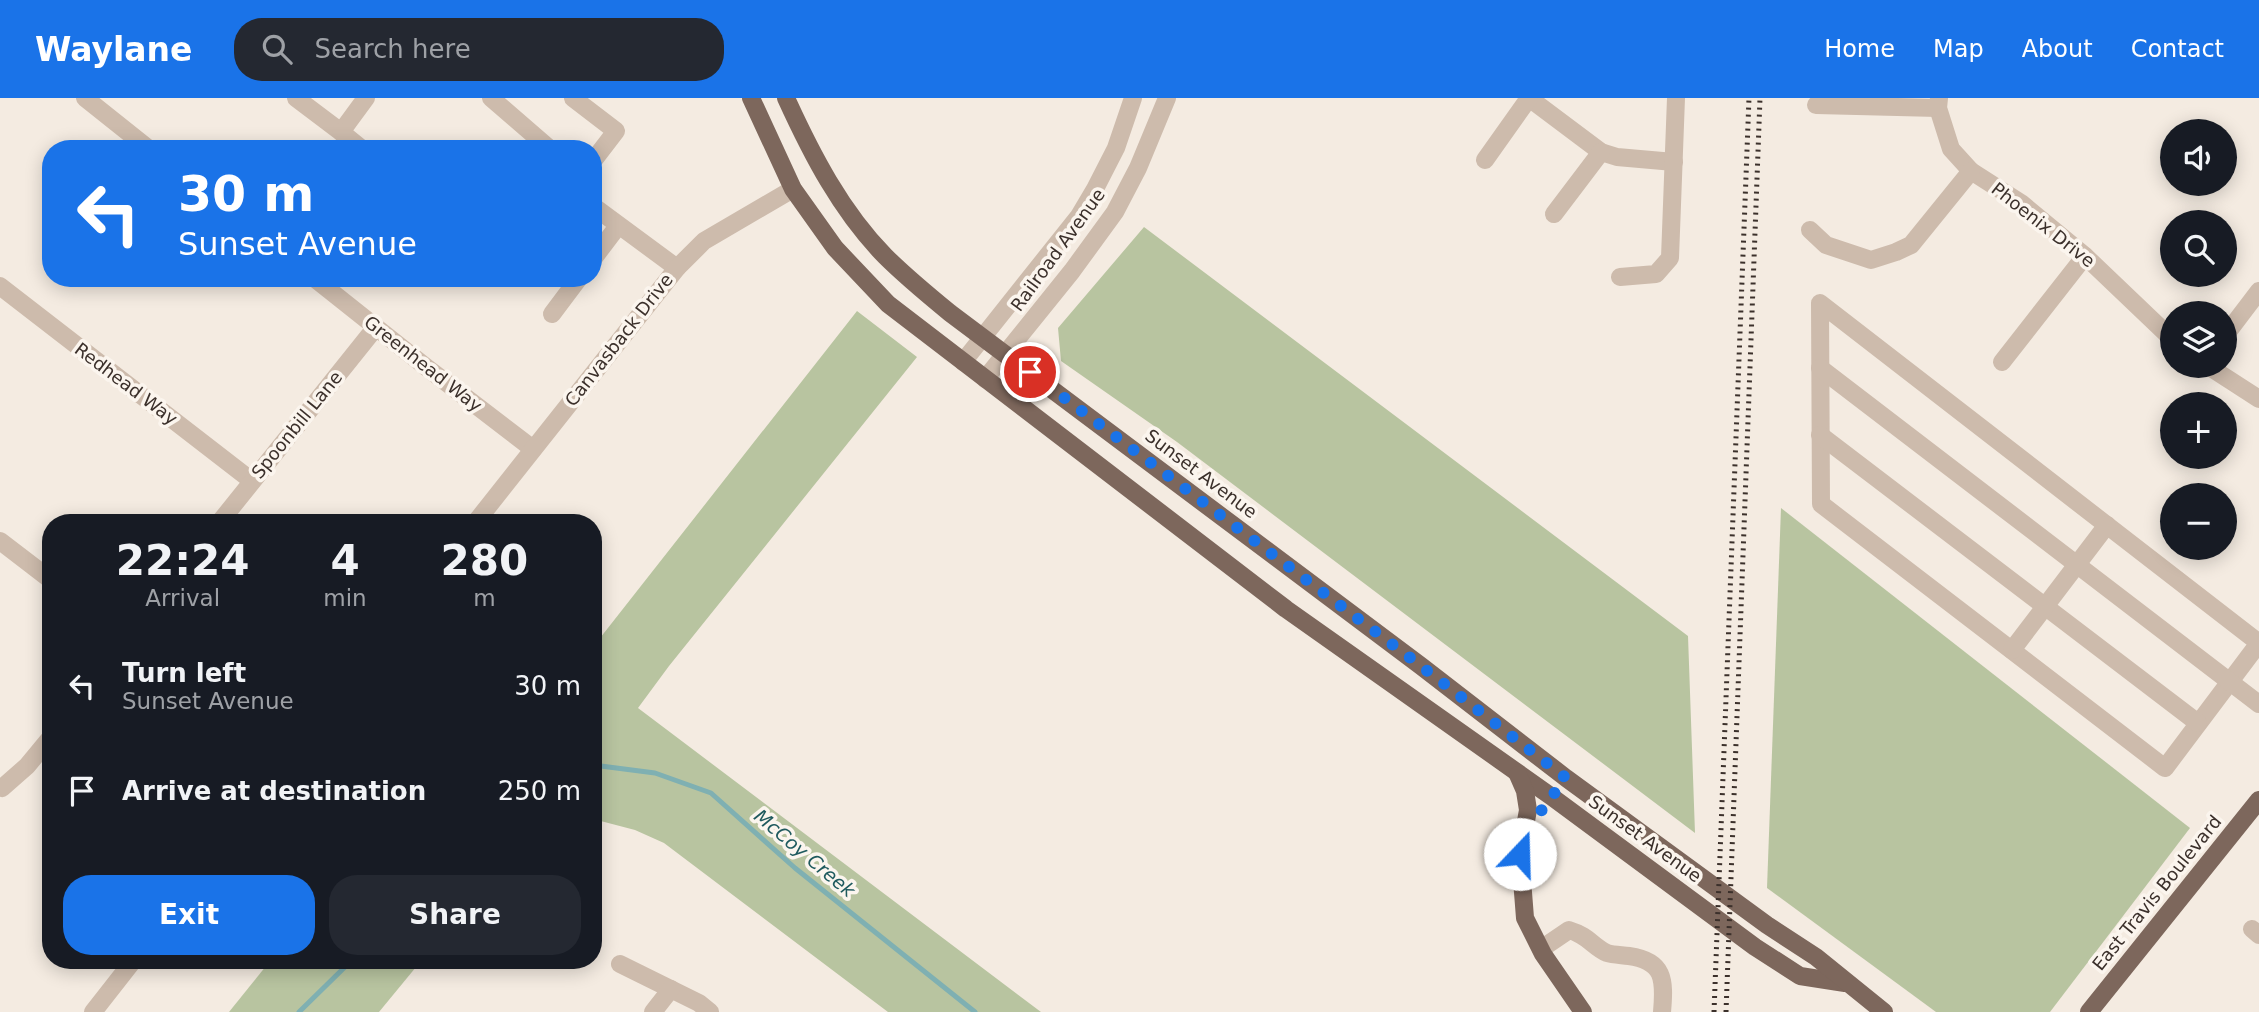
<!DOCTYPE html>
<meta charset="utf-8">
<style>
:root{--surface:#171b24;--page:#242831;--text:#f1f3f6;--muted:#9ea1a6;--accent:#1a73e8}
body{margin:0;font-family:"DejaVu Sans",sans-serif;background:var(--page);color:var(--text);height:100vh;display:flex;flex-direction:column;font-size:26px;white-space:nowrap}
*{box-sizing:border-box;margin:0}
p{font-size:23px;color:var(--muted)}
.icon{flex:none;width:38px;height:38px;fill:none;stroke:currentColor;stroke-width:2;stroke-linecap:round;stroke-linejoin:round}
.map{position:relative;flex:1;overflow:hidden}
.drawer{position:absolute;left:42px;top:416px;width:560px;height:455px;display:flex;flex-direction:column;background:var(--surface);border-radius:28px;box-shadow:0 4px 18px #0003}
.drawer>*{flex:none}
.top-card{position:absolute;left:42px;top:42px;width:560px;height:147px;border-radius:28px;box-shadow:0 4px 18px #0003;background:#1a73e8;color:#fff;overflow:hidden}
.controls{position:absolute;left:2160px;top:21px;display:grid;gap:14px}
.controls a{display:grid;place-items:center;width:77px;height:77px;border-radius:50%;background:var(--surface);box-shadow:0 4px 18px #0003;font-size:35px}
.pin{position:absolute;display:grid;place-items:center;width:60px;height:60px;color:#fff;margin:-30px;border:4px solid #fff;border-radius:50%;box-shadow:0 2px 7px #0007}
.me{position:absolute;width:77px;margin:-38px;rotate:21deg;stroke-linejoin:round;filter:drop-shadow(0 0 5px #0008)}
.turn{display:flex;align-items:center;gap:24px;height:147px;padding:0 21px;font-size:32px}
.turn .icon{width:91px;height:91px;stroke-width:2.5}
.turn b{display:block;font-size:49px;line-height:60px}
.eta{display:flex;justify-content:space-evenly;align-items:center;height:119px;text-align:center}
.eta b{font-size:42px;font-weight:800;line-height:49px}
.action{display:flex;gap:14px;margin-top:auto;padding:14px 21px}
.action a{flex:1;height:80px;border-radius:28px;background:var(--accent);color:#fff;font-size:28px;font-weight:800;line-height:80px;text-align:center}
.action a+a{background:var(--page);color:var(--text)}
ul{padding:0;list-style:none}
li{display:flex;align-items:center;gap:21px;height:105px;padding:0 21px}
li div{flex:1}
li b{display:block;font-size:26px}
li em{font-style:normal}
header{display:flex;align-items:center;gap:42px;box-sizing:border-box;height:98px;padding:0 35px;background:var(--accent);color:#fff}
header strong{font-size:33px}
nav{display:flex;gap:38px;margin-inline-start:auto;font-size:24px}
.search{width:490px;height:63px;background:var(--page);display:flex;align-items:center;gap:18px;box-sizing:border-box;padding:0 24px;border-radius:28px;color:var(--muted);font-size:26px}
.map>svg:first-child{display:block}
</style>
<header>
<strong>Waylane</strong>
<div class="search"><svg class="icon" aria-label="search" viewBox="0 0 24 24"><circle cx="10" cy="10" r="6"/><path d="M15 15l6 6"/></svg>Search here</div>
<nav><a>Home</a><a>Map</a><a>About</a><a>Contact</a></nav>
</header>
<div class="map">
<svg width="2259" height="914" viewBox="0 0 2259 914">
<rect width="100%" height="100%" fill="#f4ebe1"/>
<!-- green -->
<g fill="#b8c4a0">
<path d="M1144,129L1688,538L1695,735L1177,344L1061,263L1058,230Z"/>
<path d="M857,213L917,259L669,568L638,610L1041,914H888L664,745L635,732L593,721V549Z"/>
<path d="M1781,410L2190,730L2050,914H1936L1767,790Z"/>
<path d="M270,863H421L379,914H229Z"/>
</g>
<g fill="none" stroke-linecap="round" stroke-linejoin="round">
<!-- stream -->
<g stroke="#7fb0b2" stroke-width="5">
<path d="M593,667L655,675L711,695L795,770L975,914"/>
<path d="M299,914L351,863"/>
</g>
<!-- minor -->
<g stroke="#cdbbac" stroke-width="18">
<path d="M85,0L149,51"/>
<path d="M296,0L341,34L366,0"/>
<path d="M491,0L550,51"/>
<path d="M573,0L616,33L593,63"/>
<path d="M1529,0L1601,54L1617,59L1674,64"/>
<path d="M1939,0L1938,10L1951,51L1971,73L2021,105L2085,158L2172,241"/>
<path d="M1816,7L1938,10"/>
<path d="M341,34L362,51"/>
<path d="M1485,62L1529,0"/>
<path d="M593,108L677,170"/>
<path d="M1554,116L1601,54"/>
<path d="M1810,132L1826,147L1871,162L1896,154L1911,147L1971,73"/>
<path d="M593,161L618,128"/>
<path d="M1620,179L1656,176L1670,160L1676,0"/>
<path d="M314,180L426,269L533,351"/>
<path d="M0,188L252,383"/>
<path d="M1820,205L2259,545L2165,670L1821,406Z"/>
<path d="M552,216L579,180"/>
<path d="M2224,239L2259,193"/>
<path d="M963,264L1079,118L1095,91L1116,50L1133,0"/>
<path d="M2002,264L2085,158"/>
<path d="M2208,268L2259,301"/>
<path d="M1820,270L2259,606"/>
<path d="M985,281L1072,173L1115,114L1138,70L1167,0"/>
<path d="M1820,337L2198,625"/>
<path d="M219,425L376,229"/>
<path d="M475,425L677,170L704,143L793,91"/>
<path d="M0,443L51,482"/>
<path d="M2012,552L2107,427"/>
<path d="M0,689L2,690L27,668L51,639"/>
<path d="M2252,831L2259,837"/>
<path d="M1541,851L1569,832C1589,838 1593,849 1607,855C1613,857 1622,857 1629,858C1664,863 1665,881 1662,914"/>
<path d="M620,866L699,905L710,914"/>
<path d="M93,914L133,863"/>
<path d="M653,914L671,891"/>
</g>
<!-- major -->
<g stroke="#7d675c" stroke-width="18">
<path d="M751,0L793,91L835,150L888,206L1286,511L1552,699L1755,849L1800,878L1845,885"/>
<path d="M786,0C812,57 841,113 885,158C906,179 928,197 950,215L1421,568L1566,680L1767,827L1816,859L1884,914"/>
<path d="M1518,677L1525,693L1528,712L1520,756L1525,820L1543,856L1583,914"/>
<path d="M2089,914L2259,702"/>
</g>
<!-- rail -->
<g stroke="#3b302b" stroke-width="5" stroke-dasharray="2 5" stroke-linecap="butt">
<path d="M1714,914L1749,0"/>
<path d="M1726,914L1760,0"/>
</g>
</g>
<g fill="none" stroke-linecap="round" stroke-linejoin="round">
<!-- route -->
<path stroke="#1a73e8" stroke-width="12" stroke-dasharray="0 21.6" d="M1030,274L1421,568L1566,680C1547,705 1528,726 1520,756"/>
</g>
<g text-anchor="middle" stroke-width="7" stroke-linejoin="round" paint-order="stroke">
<!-- street labels -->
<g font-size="18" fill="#3b302b" stroke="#fbf5ee">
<text transform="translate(2043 127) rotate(38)" y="6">Phoenix Drive</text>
<text transform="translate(1058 152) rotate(-54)" y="6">Railroad Avenue</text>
<text transform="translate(619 242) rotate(-52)" y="6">Canvasback Drive</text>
<text transform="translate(423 266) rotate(38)" y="6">Greenhead Way</text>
<text transform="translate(126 286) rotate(37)" y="6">Redhead Way</text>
<text transform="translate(297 327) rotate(-51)" y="6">Spoonbill Lane</text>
<text transform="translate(1201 376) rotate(37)" y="6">Sunset Avenue</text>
<text transform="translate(1645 741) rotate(36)" y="6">Sunset Avenue</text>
<text transform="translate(2157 795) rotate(-51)" y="6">East Travis Boulevard</text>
</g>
<!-- water labels -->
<g font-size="19" font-style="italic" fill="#1f5a5e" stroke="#fbf5ee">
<text transform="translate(805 755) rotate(40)" y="7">McCoy Creek</text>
</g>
</g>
</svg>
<div class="controls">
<a><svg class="icon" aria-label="sound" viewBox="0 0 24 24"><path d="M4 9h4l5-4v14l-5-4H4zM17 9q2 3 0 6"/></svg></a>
<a><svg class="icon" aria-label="search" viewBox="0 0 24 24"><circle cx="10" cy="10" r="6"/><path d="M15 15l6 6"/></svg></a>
<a><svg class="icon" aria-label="layers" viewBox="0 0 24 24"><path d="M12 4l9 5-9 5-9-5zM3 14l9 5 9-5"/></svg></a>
<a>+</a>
<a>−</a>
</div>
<div class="pin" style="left:1030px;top:274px;background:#d93025"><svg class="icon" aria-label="arrive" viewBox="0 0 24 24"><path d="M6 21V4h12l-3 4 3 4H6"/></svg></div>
<svg class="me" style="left:1520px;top:756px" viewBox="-20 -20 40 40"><circle r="19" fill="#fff"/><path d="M0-13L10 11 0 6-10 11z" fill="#1a73e8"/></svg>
<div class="top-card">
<div class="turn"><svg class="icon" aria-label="left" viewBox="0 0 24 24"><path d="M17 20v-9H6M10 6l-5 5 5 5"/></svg><div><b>30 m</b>Sunset Avenue</div></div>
</div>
<section class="drawer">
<div class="eta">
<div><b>22:24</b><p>Arrival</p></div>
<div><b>4</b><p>min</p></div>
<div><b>280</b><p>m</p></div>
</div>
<ul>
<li><svg class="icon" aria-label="left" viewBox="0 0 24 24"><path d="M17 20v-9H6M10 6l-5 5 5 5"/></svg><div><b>Turn left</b><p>Sunset Avenue</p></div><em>30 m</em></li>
<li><svg class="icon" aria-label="arrive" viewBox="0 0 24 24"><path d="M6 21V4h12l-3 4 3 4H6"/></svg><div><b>Arrive at destination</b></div><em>250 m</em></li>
</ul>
<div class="action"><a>Exit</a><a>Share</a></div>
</section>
</div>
